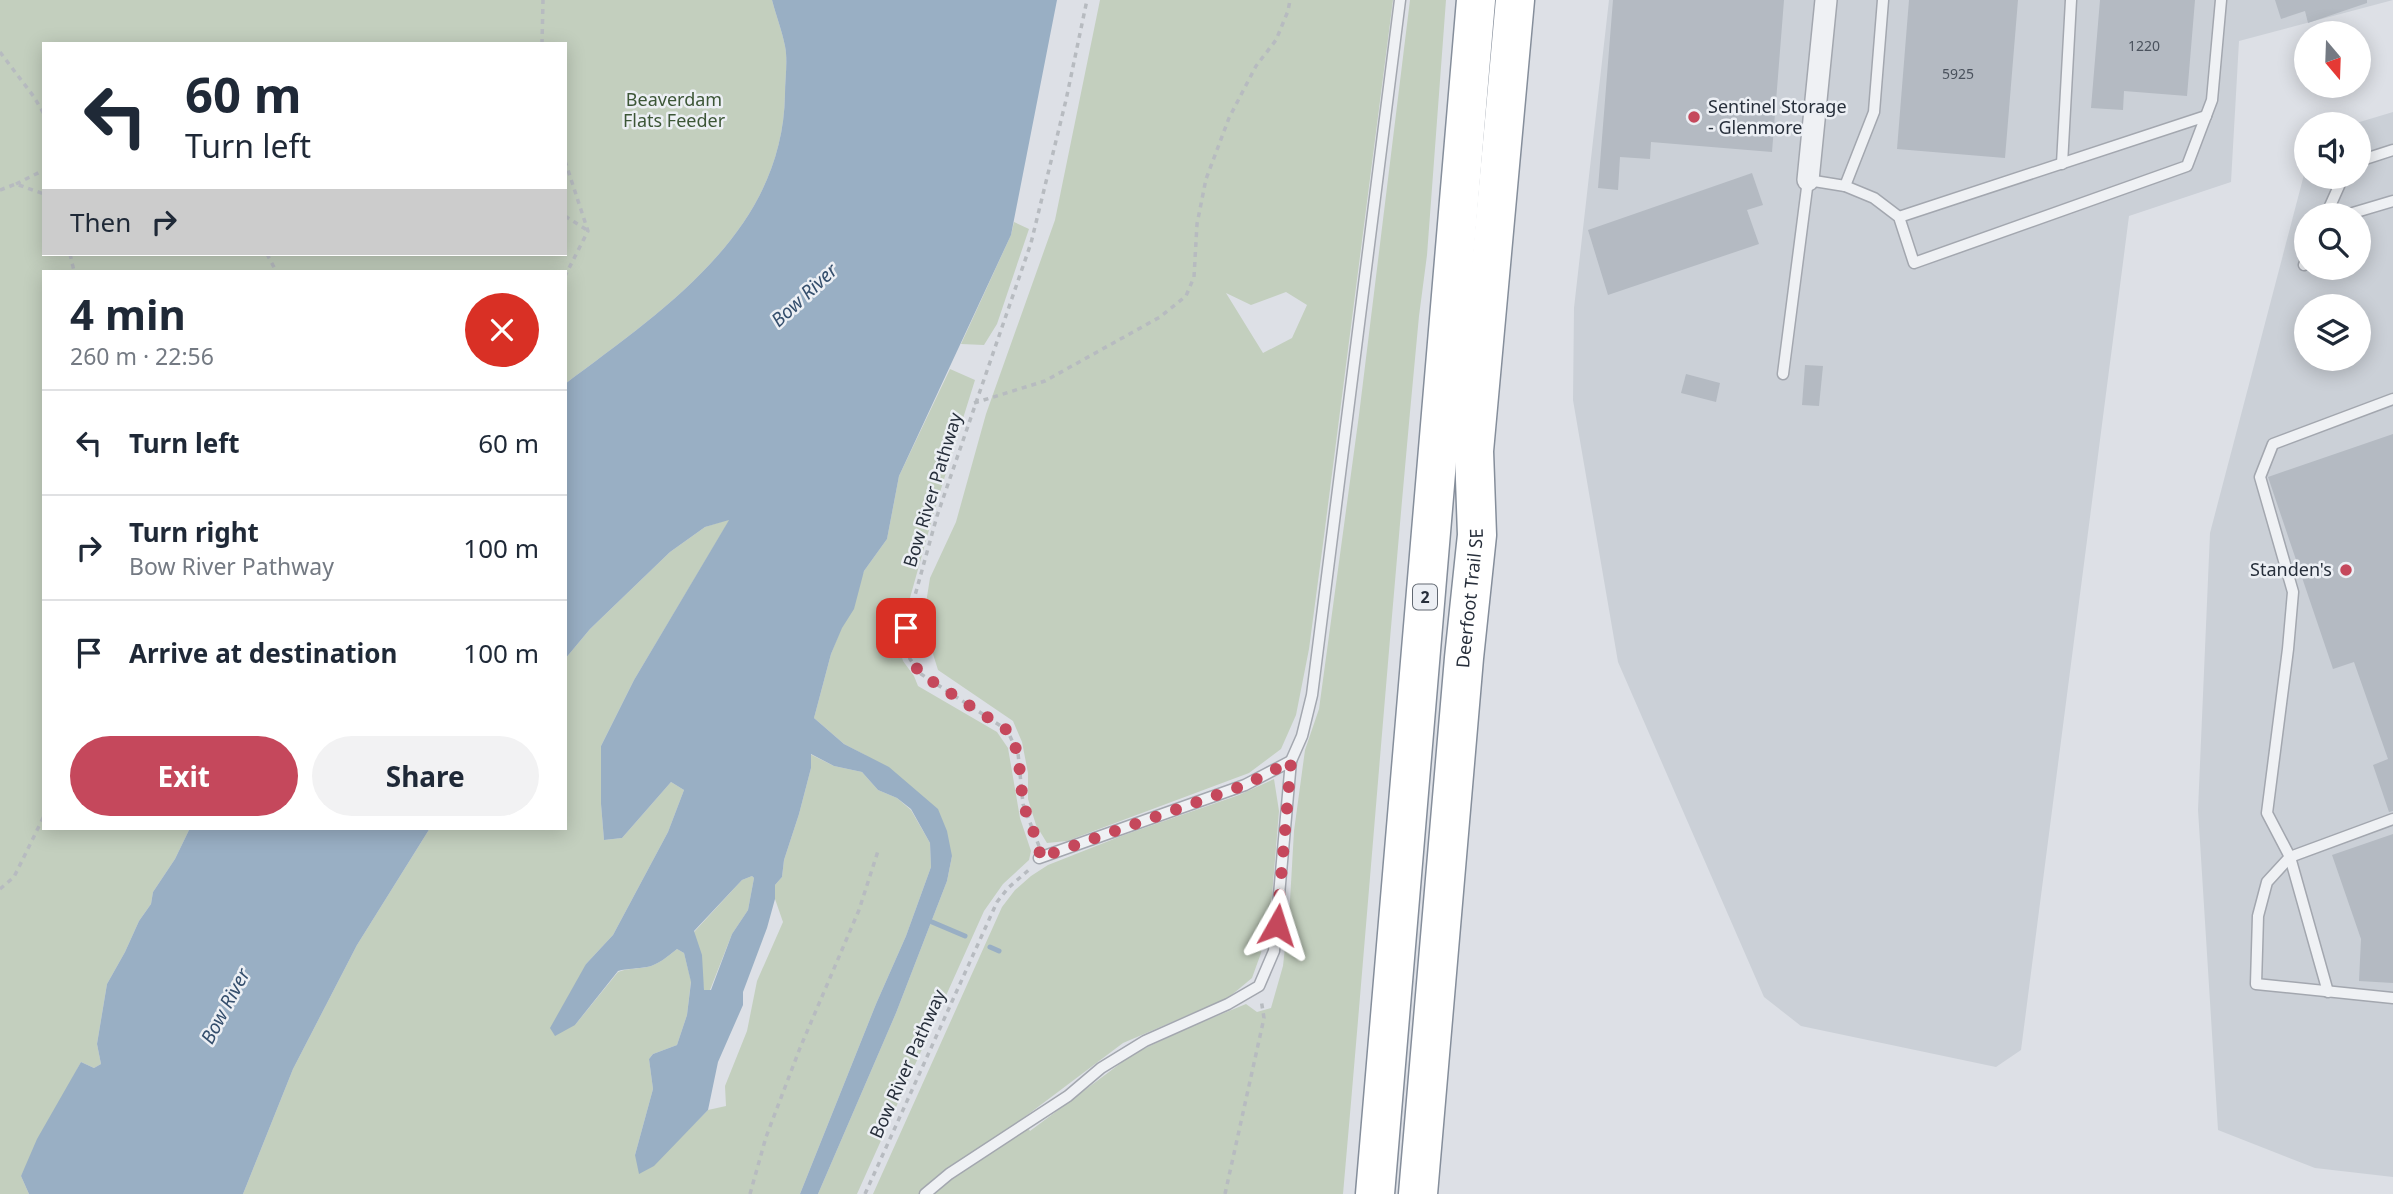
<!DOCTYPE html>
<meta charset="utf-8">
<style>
:root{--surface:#fff;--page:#f2f2f3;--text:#1f2937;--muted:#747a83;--line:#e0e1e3;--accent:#c5485c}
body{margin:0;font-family:"Noto Sans",sans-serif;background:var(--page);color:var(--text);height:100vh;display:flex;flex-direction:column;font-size:26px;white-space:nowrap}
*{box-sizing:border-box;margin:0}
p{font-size:23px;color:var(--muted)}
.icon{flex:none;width:38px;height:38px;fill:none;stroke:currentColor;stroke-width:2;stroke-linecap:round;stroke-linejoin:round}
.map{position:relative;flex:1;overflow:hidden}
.sheet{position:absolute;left:42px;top:270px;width:525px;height:560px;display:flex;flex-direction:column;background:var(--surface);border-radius:0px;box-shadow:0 4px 18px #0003}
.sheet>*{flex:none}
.banner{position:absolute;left:42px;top:42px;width:525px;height:214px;border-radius:0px;box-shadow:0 4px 18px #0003;background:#fff;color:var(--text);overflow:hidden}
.needle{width:46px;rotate:161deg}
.buttons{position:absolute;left:2294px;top:21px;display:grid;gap:14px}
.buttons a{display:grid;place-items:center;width:77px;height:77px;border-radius:50%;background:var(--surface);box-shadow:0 4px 18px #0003;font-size:35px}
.pin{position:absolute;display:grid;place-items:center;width:60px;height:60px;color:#fff;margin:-30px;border-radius:14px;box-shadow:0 4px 10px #0006}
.me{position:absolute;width:77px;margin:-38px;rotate:6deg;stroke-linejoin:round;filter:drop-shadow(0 0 5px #0008)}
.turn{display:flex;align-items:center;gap:24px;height:147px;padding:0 28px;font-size:32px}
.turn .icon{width:91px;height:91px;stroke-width:2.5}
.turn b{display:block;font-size:49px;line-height:60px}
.then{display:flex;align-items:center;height:66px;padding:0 28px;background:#0003;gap:14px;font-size:26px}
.round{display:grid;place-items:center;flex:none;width:74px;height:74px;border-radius:37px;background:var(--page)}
.head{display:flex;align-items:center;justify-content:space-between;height:119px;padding:0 28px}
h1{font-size:42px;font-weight:700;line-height:52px}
.button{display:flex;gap:14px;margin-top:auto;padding:14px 28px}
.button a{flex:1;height:80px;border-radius:42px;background:var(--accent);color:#fff;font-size:28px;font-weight:700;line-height:80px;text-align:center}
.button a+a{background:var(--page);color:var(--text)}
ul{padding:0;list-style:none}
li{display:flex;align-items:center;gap:21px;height:105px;padding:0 28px;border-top:2px solid var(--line)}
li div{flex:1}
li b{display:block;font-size:26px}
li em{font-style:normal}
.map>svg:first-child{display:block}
</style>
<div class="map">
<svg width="2393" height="1194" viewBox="0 0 2393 1194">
<rect width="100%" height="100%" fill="#dde0e6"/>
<!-- built -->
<g fill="#cbd0d7" fill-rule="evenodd">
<path d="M1609,0H2393L2239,41L2231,182L2129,216L2021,1050L1996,1067L1801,1026L1764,997L1618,662L1573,400L1574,308Z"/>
<path d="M2393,112V1177L2315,1168L2218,1130L2198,810L2210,533L2306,167V177H2359V124H2353ZM2306,215H2359V268H2306ZM2306,306H2359V359H2306Z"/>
</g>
<!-- green -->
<g fill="#c3cfbe" fill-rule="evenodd">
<path d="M0,0H772C776,15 782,31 785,46C788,61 785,79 785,94C783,232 663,310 565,384V271H44V828H190L175,859L153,892L151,904L139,921L125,952L107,984L97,1044L101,1064L94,1068L81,1062L21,1176L29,1194H0ZM44,44H565V254H44Z"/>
<path d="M1100,0H1393L1324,536L1309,649L1296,715L1281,749L1249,773L1067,841L1047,843L1036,825L1028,799V773L1022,742L1013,721L938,670L923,622L930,578L956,522L986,414L1055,220ZM1286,292L1307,305L1292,338L1263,353L1226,293L1251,305Z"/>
<path d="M1410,0H1446L1427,255L1419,316C1391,608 1369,901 1343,1194H873L1002,907L1015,890L1031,876L1048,865L1124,835L1239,795L1274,779L1279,811L1272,896L1261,953L1252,978L1228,998L1123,1043L1022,1119L1030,1131L1133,1054L1190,1027L1246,1004L1257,1012L1271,1008L1283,966L1290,901L1294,831L1305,750L1319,709L1359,415Z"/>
<path d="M1014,222L1029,229L997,324L984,345L961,344L1011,235Z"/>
<path d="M950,369L975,380L936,505L901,630L899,647L903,661L914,676L918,686L997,732L1008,748L1020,818L1031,851L1029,860L1003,884L984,911L857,1194H818L896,1013L947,881L952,856L865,755L844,744L814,718L831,654L864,571L887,539L899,476Z"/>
<path d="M730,519L634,680L601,746V804L604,840L622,838L671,782L684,790L668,832L613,935L586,964L575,1025L618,972C628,968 637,969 647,967C658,965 668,956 677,949L684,953L691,981L687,1015L677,1045L653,1054L649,1059L653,1089L635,1155L671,1147L708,1110L726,1106L725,1086L747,1031L757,981L783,922L775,899V885L782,877L784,860L799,814L811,768L810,754L834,766L862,772L878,790L897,798L911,810L930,843L931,867L906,936L876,1004L800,1194H243L293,1069L357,945L430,828H565V659L590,629L670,552L705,527Z"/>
<path d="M752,876L754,878L748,910L732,934L710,990H704L694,932L742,880Z"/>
</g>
<!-- water -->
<g fill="#99afc4" fill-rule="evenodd">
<path d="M772,0H1057L1011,235L899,476L887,539L864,571L854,609L842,628L831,654L814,718L844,744L889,767L938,809L947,831L952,856L947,881L896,1013L818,1194H800L876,1004L906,936L931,867L930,843L911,809L897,798L878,790L862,772L834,766L811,754V768L799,814L784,860L782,877L775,885V899L767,928L743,992V1005L718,1062L708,1110L654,1166L639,1174L635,1155L653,1089L649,1059L653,1054L677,1045L687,1015L691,982L684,953L677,949C668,956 658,965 647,967C637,969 628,968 618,971L575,1025L555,1036L550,1028L586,964L613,935L668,832L684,790L671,782L622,838L604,840L601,804V746L634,680L729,520L705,527L670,552L590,629L565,659V384C663,310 783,232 785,94C785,79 788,61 785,46C782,31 776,15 772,0ZM752,876L754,878L748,910L732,934L711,990H704L702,955L694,931L742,880Z"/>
<path d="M190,828H430L357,945L293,1069L243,1194H29L21,1176L37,1139L81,1062L94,1068L101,1064L97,1044L107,984L125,952L139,921L151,904L153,892L175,859Z"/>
</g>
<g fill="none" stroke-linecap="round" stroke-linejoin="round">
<!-- stream -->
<g stroke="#99afc4" stroke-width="5">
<path d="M932,922L965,936"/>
<path d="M990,947L999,951"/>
</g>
</g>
<!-- building -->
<g fill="#b4bac2">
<path d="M1613,0H1784L1772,152L1651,142L1650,159L1620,157L1618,190L1598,188Z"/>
<path d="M1909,0H2018L2005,158L1897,149Z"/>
<path d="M2100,0H2195L2187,96L2124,91L2123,110L2091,108Z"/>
<path d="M2275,0H2367V3L2308,23L2305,11L2281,19Z"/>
<path d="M1752,173L1763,205L1747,210L1759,244L1608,295L1588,230Z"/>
<path d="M1805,365L1823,366L1819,406L1802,405Z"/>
<path d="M1686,374L1720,383L1716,402L1681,393Z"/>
<path d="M2393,434V811L2389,812L2373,765L2388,759L2354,662L2333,669L2268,477Z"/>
<path d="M2393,834V983L2359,981L2361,939L2332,855Z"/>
</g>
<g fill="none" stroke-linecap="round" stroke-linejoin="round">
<defs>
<g id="lane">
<path d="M2359,161L2393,150"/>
<path d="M2062,164L2071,0"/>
<path d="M1845,186L1874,112L1883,0"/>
<path d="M2326,215L2343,177"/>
<path d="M2346,215L2393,201"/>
<path d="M1899,217L2206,116"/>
<path d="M2304,265L2306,260"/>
<path d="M1783,374L1808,180L1845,186L1874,198L1899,217L1914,263L2187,166L2212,100L2221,0"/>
<path d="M2393,399L2273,444L2260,477L2293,592L2288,649L2267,813L2290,857L2393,819"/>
<path d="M2290,857L2267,882L2258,916L2256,984L2393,998"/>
<path d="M2290,857L2328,992"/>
<path d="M1039,858L1245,785L1291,761"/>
<path d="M925,1194L949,1174L1068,1096L1101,1068L1145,1041L1228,1004L1259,986L1274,951L1291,761L1302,736L1312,695L1400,0"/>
</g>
<path id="street" d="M1808,180L1826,0"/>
<g id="highway">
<path d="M1375,1194L1476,0"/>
<path id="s1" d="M1418,1194L1464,658L1477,535L1474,451L1515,0"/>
</g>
</defs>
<!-- lane casing -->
<use href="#lane" stroke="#a3a7af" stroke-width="13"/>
<!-- street casing -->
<use href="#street" stroke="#a3a7af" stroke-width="24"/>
<!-- highway casing -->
<use href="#highway" stroke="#858e9b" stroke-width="41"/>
<!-- path -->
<g stroke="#b7bbc0" stroke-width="3.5" stroke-dasharray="5 5" stroke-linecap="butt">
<path d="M542,44L543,0"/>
<path d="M0,52L34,97L44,114"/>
<path d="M565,161L588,231L565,276"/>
<path d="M16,184L44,170"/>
<path d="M0,190L16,184L44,194"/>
<path d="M565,216L587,230"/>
<path d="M70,254L74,271"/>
<path d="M267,254L276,271"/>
<path d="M974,403L1045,381L1160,317L1186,296L1194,277L1197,224L1206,179L1229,118L1256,66L1276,40L1288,11L1290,0"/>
<path d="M1039,846L1023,804L1018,753L1007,730L921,674L910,659L906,644V628L937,516L1031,243L1066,100L1087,0"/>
<path d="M0,889L14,877L44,816"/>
<path d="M750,1194L766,1137L800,1048L859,910L878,851"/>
<path d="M865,1194L997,902L1008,888L1031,868"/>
<path d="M1225,1194L1264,1018L1261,999"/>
</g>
<!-- lane -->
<use href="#lane" stroke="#eff1f4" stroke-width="10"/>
<!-- street -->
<use href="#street" stroke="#eff1f4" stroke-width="21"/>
<!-- highway -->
<use href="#highway" stroke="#fff" stroke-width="38"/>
</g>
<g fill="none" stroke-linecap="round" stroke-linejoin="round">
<!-- route -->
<path stroke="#c5485c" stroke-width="12" stroke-dasharray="0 21.6" d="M906,628V644L910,659L921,674L1007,730L1018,753L1023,804L1040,849L1039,858L1245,785L1291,761L1277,925"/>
</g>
<!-- markers -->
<g fill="#c5485c" stroke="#eceff4" stroke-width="2.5">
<circle cx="1694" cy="117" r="7"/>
<circle cx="2346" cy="570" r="7"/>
</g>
<g text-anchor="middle" stroke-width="5" stroke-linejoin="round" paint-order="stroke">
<!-- number labels -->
<g font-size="14" fill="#4a525d">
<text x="2144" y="51">1220</text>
<text x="1958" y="79">5925</text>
</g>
<!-- shield labels -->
<rect fill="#eceff4" stroke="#626972" stroke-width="2" x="1413" y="584.5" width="24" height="25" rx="5"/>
<g font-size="16" font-weight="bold" fill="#272f3b">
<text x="1425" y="603">2</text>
</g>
<!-- park labels -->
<g font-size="18" fill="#3c5636" stroke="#eceff4">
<text x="674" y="106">Beaverdam<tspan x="674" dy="21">Flats Feeder</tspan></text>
</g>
<!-- poi labels -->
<g font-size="18" fill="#272f3b" stroke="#eceff4" text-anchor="start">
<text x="1708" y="113">Sentinel Storage<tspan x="1708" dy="21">- Glenmore</tspan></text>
<text x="2332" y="576" text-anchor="end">Standen's</text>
</g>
<!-- street labels -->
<g font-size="18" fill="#272f3b" stroke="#eceff4">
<text transform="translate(933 490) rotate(-73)" y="6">Bow River Pathway</text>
<text dy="6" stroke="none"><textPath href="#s1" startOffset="598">Deerfoot Trail SE</textPath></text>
<text transform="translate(908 1064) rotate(-66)" y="6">Bow River Pathway</text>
</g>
<!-- water labels -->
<g font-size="19" font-style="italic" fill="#344e6c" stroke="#eceff4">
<text transform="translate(804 295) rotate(-43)" y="7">Bow River</text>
<text transform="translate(225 1006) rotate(-62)" y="7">Bow River</text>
</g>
</g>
</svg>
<div class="buttons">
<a><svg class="needle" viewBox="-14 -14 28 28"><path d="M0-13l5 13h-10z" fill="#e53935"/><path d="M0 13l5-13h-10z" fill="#747a83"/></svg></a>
<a><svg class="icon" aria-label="sound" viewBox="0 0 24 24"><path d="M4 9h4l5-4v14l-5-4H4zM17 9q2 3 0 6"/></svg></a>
<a><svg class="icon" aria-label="search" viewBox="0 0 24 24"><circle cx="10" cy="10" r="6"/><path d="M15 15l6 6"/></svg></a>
<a><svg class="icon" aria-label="layers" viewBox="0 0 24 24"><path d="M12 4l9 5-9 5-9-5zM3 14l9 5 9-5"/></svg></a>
</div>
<div class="pin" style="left:906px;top:628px;background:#d93025"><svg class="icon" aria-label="arrive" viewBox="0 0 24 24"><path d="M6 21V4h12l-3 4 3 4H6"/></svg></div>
<svg class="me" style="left:1277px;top:925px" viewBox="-20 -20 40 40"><path d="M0-17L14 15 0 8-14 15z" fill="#c5485c" stroke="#fff" stroke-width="4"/></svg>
<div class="banner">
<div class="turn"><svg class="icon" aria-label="left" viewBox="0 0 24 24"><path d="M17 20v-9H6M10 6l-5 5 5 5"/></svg><div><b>60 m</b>Turn left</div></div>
<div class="then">Then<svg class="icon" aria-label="right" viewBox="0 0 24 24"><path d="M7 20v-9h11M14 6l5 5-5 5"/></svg></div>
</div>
<section class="sheet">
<div class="head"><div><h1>4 min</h1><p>260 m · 22:56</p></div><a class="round" style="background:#d93025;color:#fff"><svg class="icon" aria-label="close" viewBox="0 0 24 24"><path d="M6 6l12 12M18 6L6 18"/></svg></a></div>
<ul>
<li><svg class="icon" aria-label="left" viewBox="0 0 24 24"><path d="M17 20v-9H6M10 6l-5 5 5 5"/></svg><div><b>Turn left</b></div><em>60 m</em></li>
<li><svg class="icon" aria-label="right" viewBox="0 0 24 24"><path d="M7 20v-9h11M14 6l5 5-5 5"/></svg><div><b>Turn right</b><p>Bow River Pathway</p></div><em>100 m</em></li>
<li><svg class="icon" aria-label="arrive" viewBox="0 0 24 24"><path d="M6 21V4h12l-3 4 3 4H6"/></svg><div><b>Arrive at destination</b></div><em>100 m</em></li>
</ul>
<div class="button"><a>Exit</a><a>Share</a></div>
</section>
</div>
